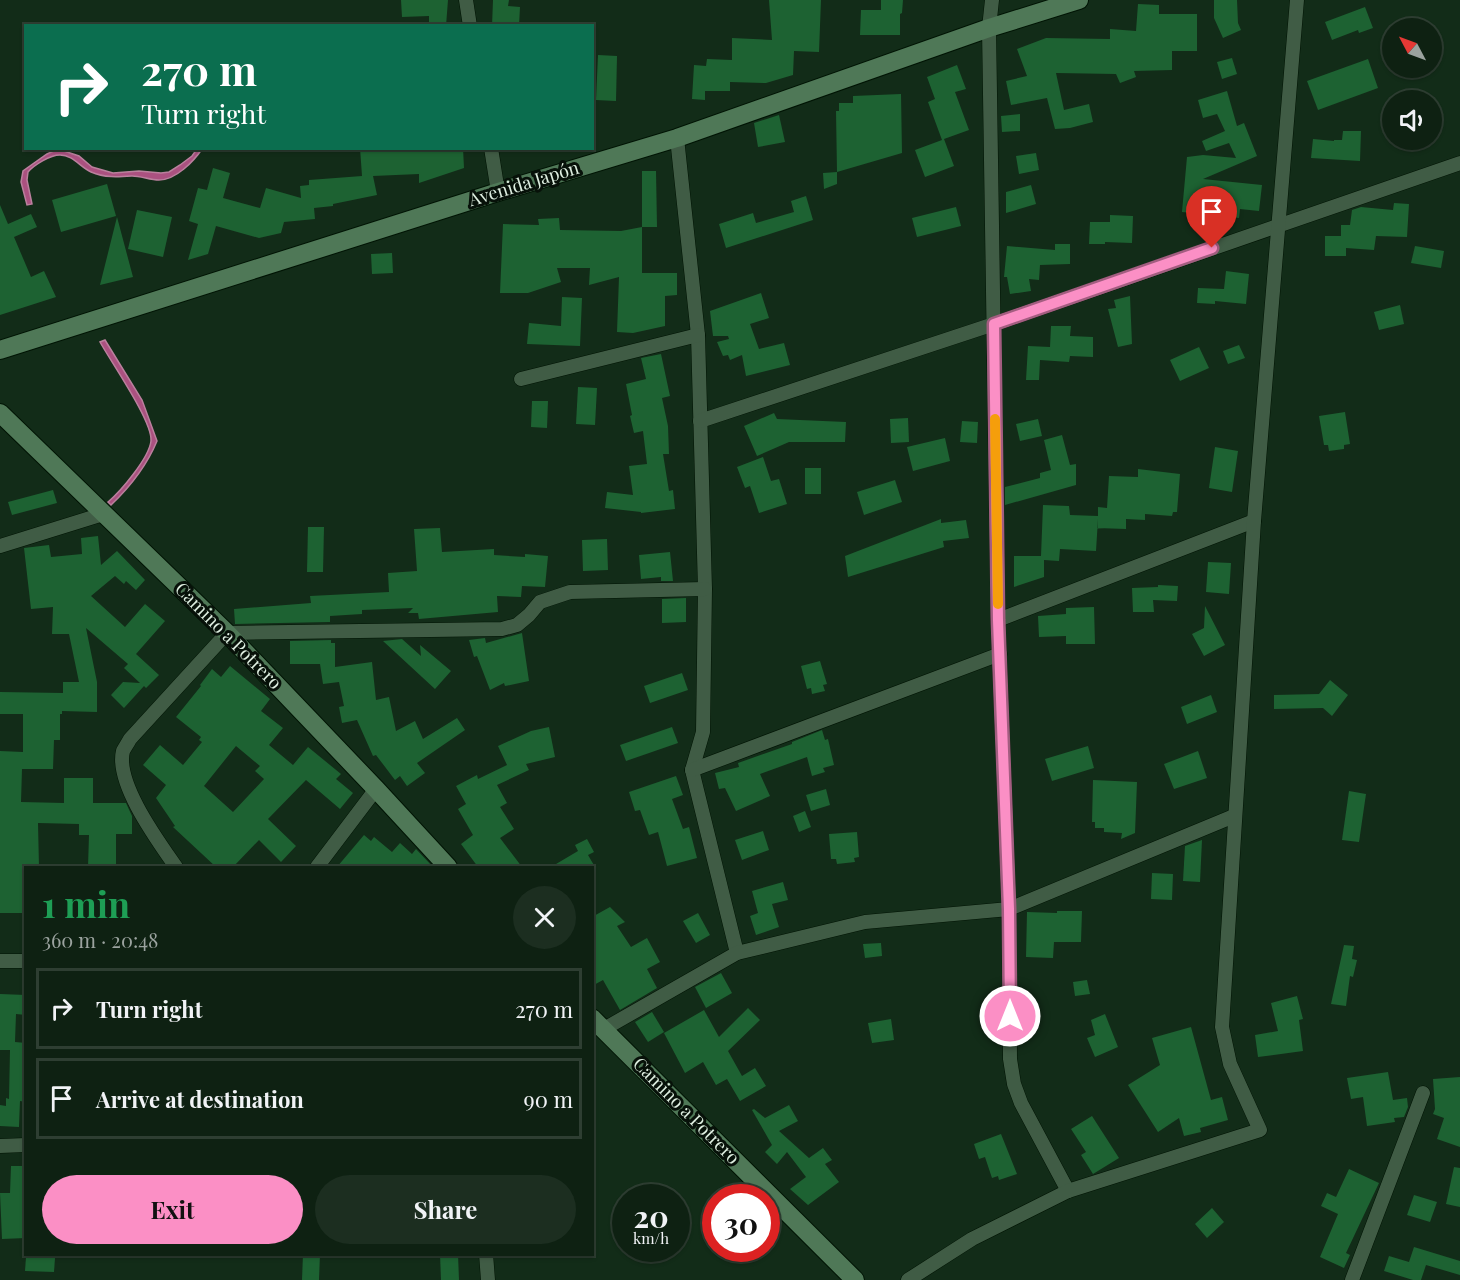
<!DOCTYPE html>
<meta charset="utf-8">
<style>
:root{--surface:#0e2112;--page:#1c2e20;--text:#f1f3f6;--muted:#9ba39f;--line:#2e3e32;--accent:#fb8fc5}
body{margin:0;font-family:"Playfair Display",serif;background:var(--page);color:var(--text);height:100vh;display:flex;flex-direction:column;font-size:22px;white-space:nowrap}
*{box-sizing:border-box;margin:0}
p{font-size:20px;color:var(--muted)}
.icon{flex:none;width:33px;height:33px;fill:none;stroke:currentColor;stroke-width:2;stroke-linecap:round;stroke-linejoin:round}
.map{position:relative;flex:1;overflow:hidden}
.side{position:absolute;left:24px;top:866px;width:570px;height:390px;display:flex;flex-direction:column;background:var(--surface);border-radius:0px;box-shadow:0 2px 4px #0004,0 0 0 2px var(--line)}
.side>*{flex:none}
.guide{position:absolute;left:24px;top:24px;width:570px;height:126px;border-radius:0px;box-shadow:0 2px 4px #0004,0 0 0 2px var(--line);background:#0b6e4f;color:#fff;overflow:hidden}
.needle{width:39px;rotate:311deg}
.fabs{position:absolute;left:1382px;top:18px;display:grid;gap:12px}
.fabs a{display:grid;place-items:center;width:60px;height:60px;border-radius:50%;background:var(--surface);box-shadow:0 2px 4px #0004,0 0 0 2px var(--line);font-size:30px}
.speed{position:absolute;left:612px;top:1184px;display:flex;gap:12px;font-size:30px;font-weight:700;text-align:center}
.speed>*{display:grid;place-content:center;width:78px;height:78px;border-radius:50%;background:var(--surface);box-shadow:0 2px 4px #0004,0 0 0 2px var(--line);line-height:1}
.speed small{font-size:15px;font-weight:400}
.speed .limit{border:9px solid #d22;background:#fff;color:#111}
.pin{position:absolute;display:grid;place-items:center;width:51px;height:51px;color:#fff;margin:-62px -26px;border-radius:50% 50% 50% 0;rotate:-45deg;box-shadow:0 0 6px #0007}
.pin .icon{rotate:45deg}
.me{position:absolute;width:66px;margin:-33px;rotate:0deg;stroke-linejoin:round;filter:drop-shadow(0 0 4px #0008)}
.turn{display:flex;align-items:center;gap:21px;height:126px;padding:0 18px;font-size:27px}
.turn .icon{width:78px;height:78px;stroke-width:2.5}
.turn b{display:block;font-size:42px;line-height:51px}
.round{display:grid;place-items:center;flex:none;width:63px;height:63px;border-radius:32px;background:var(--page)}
.overview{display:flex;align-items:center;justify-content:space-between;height:102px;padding:0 18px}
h1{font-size:36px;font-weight:700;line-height:45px;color:#1e9e55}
.primary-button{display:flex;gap:12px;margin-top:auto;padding:12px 18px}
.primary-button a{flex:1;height:69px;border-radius:36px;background:var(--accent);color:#111;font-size:24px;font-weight:700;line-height:69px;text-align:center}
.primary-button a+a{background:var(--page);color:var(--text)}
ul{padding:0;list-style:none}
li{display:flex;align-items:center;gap:18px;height:81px;margin:0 12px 9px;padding:0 6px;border:3px solid var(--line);border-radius:0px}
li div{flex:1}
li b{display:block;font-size:22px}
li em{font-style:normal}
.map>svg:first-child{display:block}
</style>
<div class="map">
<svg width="1460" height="1280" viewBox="0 0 1460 1280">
<rect width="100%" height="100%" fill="#122c18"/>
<!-- water -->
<g fill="#ab5180" stroke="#ba809d" stroke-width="1.5">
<path d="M58,149L79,156L92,167L113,173L139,171L161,173L169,172L180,165L192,156L197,149H202C194,161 176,180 159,180C150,180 141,176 132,176C118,177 105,178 91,172C80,167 73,155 60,155C50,155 34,165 28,172L27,180L32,204L27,205L21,182L23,171L47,154Z"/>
<path d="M105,340L142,400L157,441C147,465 130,487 111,505L108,502C121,491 149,458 151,441C153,422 111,362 100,342Z"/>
</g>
<!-- building -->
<g fill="#1d6232" fill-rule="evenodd">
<path d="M401,0H448L446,26H429V16L402,17Z"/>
<path d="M493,0H509L508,6L520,7L519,26H492Z"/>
<path d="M769,0H821L819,52L794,51L793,75L766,83L730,82V91H705V100L692,99L694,65L706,66L707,59L732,60V38L772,40Z"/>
<path d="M881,0H903L902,13L900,14V35H860L861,10H881Z"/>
<path d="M1214,0H1237L1238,23L1241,30L1223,38L1214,18Z"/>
<path d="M1138,4L1159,5V14H1197V51H1172V70L1134,71L1136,77L1120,83L1116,74L1056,73L1064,110L1089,104L1093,122L1070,128L1055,129L1047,98L1011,105L1006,81L1027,76L1017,49L1046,38L1110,39V29L1136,31Z"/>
<path d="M1365,7L1373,28L1359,33L1358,30L1332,40L1325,22Z"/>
<path d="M598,55L617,56L616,101L596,100Z"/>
<path d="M1232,58L1237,74L1222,79L1217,62Z"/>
<path d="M1368,59L1378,88L1318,110L1307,81Z"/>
<path d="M957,65L966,89L955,92L969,130L944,139L954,166L925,177L915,150L942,140L928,102L935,99L927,77Z"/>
<path d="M1227,91L1237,126L1244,123L1257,156L1203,179L1262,185L1259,211L1240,209L1239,218L1182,212L1187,157L1203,155L1236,158L1229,143L1206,151L1202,141L1225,131L1217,114L1203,118L1198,100Z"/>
<path d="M901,94L902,153L837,172L836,111H839V103H853V96Z"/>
<path d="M1020,114V131L1002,132L1001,116Z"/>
<path d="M779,115L785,142L758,147L754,123Z"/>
<path d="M1343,131H1361L1360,161L1311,158L1313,139L1334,141V140H1342Z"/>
<path d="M360,148H463L464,168L419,183V174L373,176L377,195L333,204V206L314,208L315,219L284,222L281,233L259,238L216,226L208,254L188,260L198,224L189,221L198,188L207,190L213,168L230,173L223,198L260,208L266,188L301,198L300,186L309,185V180L362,176Z"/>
<path d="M1036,153L1039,170L1019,174L1016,156Z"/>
<path d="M642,171H656L657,227H642Z"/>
<path d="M837,172V184L824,189L823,173Z"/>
<path d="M107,184L116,216L61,232L52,200Z"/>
<path d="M1031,185L1036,204L1006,213V192Z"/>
<path d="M806,196L813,220L726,248L719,224L753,213L756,223L794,212L791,201Z"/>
<path d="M1394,203L1409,204L1407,237L1376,236L1374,250L1346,248V256H1325V236H1341V225H1350L1352,210L1361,207L1393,210Z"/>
<path d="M0,205L8,224L31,214L37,227L14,237L31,277L44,271L56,297L0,315Z"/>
<path d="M956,207L961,226L917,237L912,218Z"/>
<path d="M137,210L172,217L163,257L128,249Z"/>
<path d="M1110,215L1133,216L1132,243L1105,242V244H1089L1090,222H1110Z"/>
<path d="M117,217L133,277L100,285Z"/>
<path d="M559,218L560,230L621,231L642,227V273H677V295L665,296V326L633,333L617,332L619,277L589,285L590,268H557L561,282L528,293H500L503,224L539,225L538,219Z"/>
<path d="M1055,244H1070V264L1040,265L1039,280L1029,279L1031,291L1010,294L1007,277H1004L1007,246L1055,250Z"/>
<path d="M1415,246L1444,251L1441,268L1411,263Z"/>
<path d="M392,253L393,273L372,274L371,254Z"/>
<path d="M1226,271L1249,274L1246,304L1215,301V304L1197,303L1198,288L1224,289Z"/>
<path d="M761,293L769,318L750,324L759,349L784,343L790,365L746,376L742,355L730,360L728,355L723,356L717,342L729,339L728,336H713L710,311Z"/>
<path d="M1130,296L1132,344L1118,347L1108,309L1116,308L1114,300Z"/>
<path d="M562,297L582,298L580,346L527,344L529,323L561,326Z"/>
<path d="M1400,305L1404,324L1379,330L1374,312Z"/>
<path d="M1051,326H1071L1070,336L1093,337V357L1070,356L1069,362L1040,360L1039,380H1026L1028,346L1050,347Z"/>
<path d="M1239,345L1245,358L1228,364L1223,351Z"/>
<path d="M1199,347L1209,368L1180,381L1170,360Z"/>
<path d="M661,354L670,396L662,398L668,426L669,454H663L669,491L673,490L675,509L641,513V512L605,508L607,492L633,495L629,466L647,464L643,431L634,433L630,416L632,415L626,384L646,379L641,358Z"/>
<path d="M578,387L597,388L595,425L576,424Z"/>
<path d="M532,401H548L547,428L531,427Z"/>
<path d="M1345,412L1350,444L1344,445V449L1329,451L1328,445H1324L1319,416Z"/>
<path d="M774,413L777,419L846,422L845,442H789L757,456L744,426Z"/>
<path d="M908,418L909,442L891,443L890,419Z"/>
<path d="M1038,419L1042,436L1020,441L1016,424Z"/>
<path d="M962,421L978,422L977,443L960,442Z"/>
<path d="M1062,435L1070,465L1076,464V485L1005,505V487L1040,478V473L1051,470L1044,440Z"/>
<path d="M945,438L950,461L913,471L907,447Z"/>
<path d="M1215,447L1238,451L1232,492L1209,488Z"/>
<path d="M763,457L771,481L779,479L787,504L759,513L750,486L745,488L737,467Z"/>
<rect x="805" y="468" width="16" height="26"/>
<path d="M1138,469L1180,474L1177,512H1173L1172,516L1145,514V520L1126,519V529L1097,528L1098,519L1096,551L1060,549L1059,561L1044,560V577L1014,587V556H1041L1043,505L1069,506L1070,515L1098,516V507L1107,508L1109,476L1138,477Z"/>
<path d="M895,480L902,502L864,515L857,492Z"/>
<path d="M53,490L57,503L12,515L8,502Z"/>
<path d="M941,519V523L966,520L969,538L943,541L944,547L848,577L845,556Z"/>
<path d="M308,527H324L323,572H307Z"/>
<path d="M440,528L442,552L494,549V555L525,557V554L548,556L545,587L522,586L521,597L497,596L498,612L419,619L418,613H408L413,608L362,610V614L330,616V622L235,624L234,609L311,603L310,596L389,592L388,573L417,571L414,529Z"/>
<path d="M98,536L101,565L117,551L145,580L136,590L126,581L124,584L115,576L91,596L125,627L145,604L165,621L136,654L159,675L146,688L144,686L124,708L111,695L123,682L140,683L124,668L128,664L86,628L97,682V712L62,711V714H60V740H54L53,769H22L21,802L64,803V778H93V803H126L132,816V834H116V867H88L89,835H79V824L38,823L39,867H26V913H0V751L23,752V714H0V692L63,693V682H79L69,634H52L53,607L31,609L24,548L49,545L51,557L82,554L81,538Z"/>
<path d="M607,539L608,570L583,571L582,540Z"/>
<path d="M670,552L673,581H661V577L641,579L639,555Z"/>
<path d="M1208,562L1231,563L1229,594L1206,592Z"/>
<path d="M1158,585L1178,586L1177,601L1153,600L1154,612H1133L1132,588L1158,587Z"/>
<path d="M686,598V622L662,623V599Z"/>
<path d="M1205,606L1225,645L1204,656L1192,634L1204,628Z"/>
<path d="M1094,607L1095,644H1066V636L1039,637L1038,616L1066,614V608Z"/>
<path d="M522,633L529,681L505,686L504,683L490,690L477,656L474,657L469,640L485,638L486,643Z"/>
<path d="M402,639L421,656L420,645L451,671L435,689L383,641Z"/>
<path d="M331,640V643H335V667L372,662L376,700L389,697L396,731L415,721L423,739L457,718L465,730L417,763L425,773L407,786L400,776L395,780L376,755L373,756L357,720L342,723L339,707L344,706L339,682L323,684L320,664H290V641Z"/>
<path d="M820,661L827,684L823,685L825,691L812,694L811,688L807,689L801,666Z"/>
<path d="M230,666L270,699L261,711L283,728L269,745L293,765L308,747L341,774L336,779L353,793L340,809L306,780L268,819L296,846L281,862L259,840L233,867H216L173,827L175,826L156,798L166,785L143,765L160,745L183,765L202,742L199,740L201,737L176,717L201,686L200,685L212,669L221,677ZM236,746L260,766L255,771L264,779L233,812L204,786Z"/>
<path d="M682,673L688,690L650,703L644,686Z"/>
<path d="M1330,680L1348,695L1332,716L1323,708L1274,709V695L1319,694Z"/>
<path d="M1211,695L1217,712L1187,724L1181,707Z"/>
<path d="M549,727L555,757L526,764L529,770L497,785L507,803L500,807L514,829L500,838L522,867H478L461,844L473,835L458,809L466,804L456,786L477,775L478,779L507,765L498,746L531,731Z"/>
<path d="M672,727L678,743L626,761L620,745Z"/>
<path d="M822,730L825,740L828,739L834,765L823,768L825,772L812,776L807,757L760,774L770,796L736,811L725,788L719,789L715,773L739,767L738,763L792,744V742Z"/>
<path d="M1088,746L1094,768L1052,781L1045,759Z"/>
<path d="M1198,751L1207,778L1174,789L1164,764Z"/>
<path d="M676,776L683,795L672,799L683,829L689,827L697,858L667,866L658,832L649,835L640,810L635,811L629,792Z"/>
<path d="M1093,780L1137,782L1135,833L1121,839L1122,833L1104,832V828H1095V822H1092Z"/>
<path d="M826,789L830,805L811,811L806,795Z"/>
<path d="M1349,791L1366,794L1359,842L1342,840Z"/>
<path d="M805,811L811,827L799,832L793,816Z"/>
<path d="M763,831L769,850L742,860L735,840Z"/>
<path d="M857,832L859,857L854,858L855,862L837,864L836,859H831L829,834Z"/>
<path d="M364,835L371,841L374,837L392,852L400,843L412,854L416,849L433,867H337Z"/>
<path d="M587,839L594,852L588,855L595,867H551L578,851L575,845Z"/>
<path d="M1202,840L1200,882L1183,881L1185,846Z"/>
<path d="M1152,873L1173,874L1172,900L1151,899Z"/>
<path d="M783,882L788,900L772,904L779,927L756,935L750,916L758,913L752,891Z"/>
<path d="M610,907L625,922L617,926L631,947L647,938L660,962L647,969L657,988L620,1010L603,980L592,986V917Z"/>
<path d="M1057,911H1082L1081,942H1054L1053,958L1026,957L1027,912L1057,913Z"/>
<path d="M698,913L710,935L696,943L683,921Z"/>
<path d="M881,943L882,956L865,958L863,944Z"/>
<path d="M1344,945L1354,946L1352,959L1357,960L1353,977L1350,976L1346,1006L1331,1004Z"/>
<path d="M721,973L732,993L706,1008L695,987Z"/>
<path d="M1087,980L1090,994L1075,996L1073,982Z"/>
<path d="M0,994L26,995V1015L16,1014L15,1042L26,1043V1102L20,1101L19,1127L0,1126V1105L6,1106V1098L9,1099L10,1050H0Z"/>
<path d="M1297,996L1303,1019L1299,1020L1303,1051L1258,1057L1255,1035L1278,1031L1271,1003Z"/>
<path d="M748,1008L760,1020L728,1051L742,1076L755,1068L766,1086L740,1101L727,1079L716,1085L703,1062L685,1073L664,1033L704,1010L719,1037Z"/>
<path d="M652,1012L664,1032L648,1042L635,1022Z"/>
<path d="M1105,1014L1118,1047L1095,1057L1087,1038L1095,1035L1091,1020Z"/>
<path d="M891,1019L894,1040L872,1043L868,1023Z"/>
<path d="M1191,1027L1211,1100L1222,1097L1228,1120L1200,1128L1201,1132L1184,1136L1179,1118L1158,1132L1128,1085L1160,1065L1152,1038Z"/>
<path d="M1388,1072L1393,1100L1407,1098L1408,1107L1404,1117L1394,1118L1395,1122L1367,1126L1363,1097L1351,1099L1347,1078Z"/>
<path d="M1460,1077V1147L1437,1139L1444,1118L1433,1114L1435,1109L1433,1079Z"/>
<path d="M789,1105L798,1121L779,1131L809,1158L823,1148L832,1160L825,1164L839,1182L808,1205L790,1189L806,1177L787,1152L777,1164L765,1152L772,1145L752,1110L754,1109L765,1118Z"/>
<path d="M1092,1116L1119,1158L1093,1174L1081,1155L1086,1152L1071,1129Z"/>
<path d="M1001,1134L1017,1174L999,1180L998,1176L992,1178L985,1157L979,1159L974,1144Z"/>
<path d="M11,1166H26V1238L2,1239L0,1193H10Z"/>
<path d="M1454,1167L1460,1168V1207L1446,1204Z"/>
<path d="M1349,1169L1379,1183L1346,1253L1350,1255L1344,1268L1320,1257L1338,1214L1321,1206L1327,1193L1336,1197Z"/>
<path d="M1414,1195L1437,1202L1430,1222L1407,1215Z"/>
<path d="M1212,1208L1224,1222L1207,1238L1195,1224Z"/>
<path d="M1414,1247L1460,1261V1275L1426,1265L1421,1280H1413L1384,1271L1389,1256L1409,1262Z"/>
<path d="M303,1254H320L319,1280H302Z"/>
<path d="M440,1254H458L459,1280H441Z"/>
<path d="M26,1257L55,1258L54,1272L25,1271Z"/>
</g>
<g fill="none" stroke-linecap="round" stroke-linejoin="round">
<defs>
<g id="street">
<path d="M466,0L470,26"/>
<path d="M992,0L989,28L998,620L1009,909L1010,1059L1014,1084L1021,1103L1068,1191"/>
<path d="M677,138L698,335L705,589L703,732L692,770L737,953"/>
<path d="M491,148L498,192"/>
<path d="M521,379L698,335"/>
<path d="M700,421L994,324L1460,163"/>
<path d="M0,546L103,514"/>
<path d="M998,620L1254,521"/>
<path d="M692,770L1000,654"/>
<path d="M176,867C158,841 115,783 123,751C125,747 128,743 130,739L227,633L502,629L517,625L529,615L540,602L570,592L705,589"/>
<path d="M317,867L376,789"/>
<path d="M0,961H26"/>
<path d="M604,1029L737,953L865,922L1009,909L1234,816"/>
<path d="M0,1146L26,1145"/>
<path d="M486,1254L488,1280"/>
<path d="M908,1280L972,1239L1068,1191L1260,1130L1230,1064L1222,1027L1254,521L1297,0"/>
<path d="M1352,1280L1423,1093"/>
</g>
<g id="secondary">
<path d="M0,350L498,192L677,138L989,28L1079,0"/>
<path d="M0,413L227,633L376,789L448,867"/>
<path d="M592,1018L855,1280"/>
</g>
</defs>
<!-- street casing -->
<use href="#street" stroke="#001404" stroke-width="15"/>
<!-- secondary casing -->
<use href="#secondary" stroke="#001404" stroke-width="20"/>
<!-- street -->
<use href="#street" stroke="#405c45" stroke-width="14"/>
<!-- secondary -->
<use href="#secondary" stroke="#4f7857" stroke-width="18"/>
</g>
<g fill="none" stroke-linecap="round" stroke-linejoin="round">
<defs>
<path id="route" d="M1010,1016L1009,909L998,620L994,324L1212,248"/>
</defs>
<!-- route casing -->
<use href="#route" stroke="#a35d80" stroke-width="15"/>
<!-- route -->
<use href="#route" stroke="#fb8fc5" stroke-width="10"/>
<!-- slow -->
<path stroke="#f59e0b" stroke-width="10" d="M995,419L998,604"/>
</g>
<g text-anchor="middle" stroke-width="6" stroke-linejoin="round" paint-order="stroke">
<!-- street labels -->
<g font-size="18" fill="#deeee0" stroke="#071109">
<text transform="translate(524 184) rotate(-17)" y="6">Avenida Japón</text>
<text transform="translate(228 636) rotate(45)" y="6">Camino a Potrero</text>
<text transform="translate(686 1111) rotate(45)" y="6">Camino a Potrero</text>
</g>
</g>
</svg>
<div class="fabs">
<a><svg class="needle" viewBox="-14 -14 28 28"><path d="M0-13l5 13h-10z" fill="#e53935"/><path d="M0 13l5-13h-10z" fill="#9ba39f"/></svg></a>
<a><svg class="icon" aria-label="sound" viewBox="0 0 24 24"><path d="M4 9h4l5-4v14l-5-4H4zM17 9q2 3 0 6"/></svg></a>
</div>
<div class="speed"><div>20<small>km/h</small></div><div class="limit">30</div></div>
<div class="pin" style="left:1212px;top:248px;background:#d93025"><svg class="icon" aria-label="arrive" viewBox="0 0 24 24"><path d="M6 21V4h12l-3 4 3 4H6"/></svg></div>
<svg class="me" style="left:1010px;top:1016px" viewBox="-20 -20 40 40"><circle r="17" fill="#fb8fc5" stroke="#fff" stroke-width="3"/><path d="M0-11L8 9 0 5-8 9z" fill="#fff"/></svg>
<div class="guide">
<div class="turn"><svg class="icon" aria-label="right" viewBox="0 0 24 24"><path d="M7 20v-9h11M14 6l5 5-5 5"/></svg><div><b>270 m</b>Turn right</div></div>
</div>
<section class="side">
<div class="overview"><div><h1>1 min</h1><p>360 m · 20:48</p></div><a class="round"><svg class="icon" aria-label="close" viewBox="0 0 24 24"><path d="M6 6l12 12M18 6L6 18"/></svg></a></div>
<ul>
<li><svg class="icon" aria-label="right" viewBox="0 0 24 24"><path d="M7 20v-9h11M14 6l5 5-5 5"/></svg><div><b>Turn right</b></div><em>270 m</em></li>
<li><svg class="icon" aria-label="arrive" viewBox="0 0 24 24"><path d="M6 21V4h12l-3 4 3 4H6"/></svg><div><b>Arrive at destination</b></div><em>90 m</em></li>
</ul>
<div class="primary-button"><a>Exit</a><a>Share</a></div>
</section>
</div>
